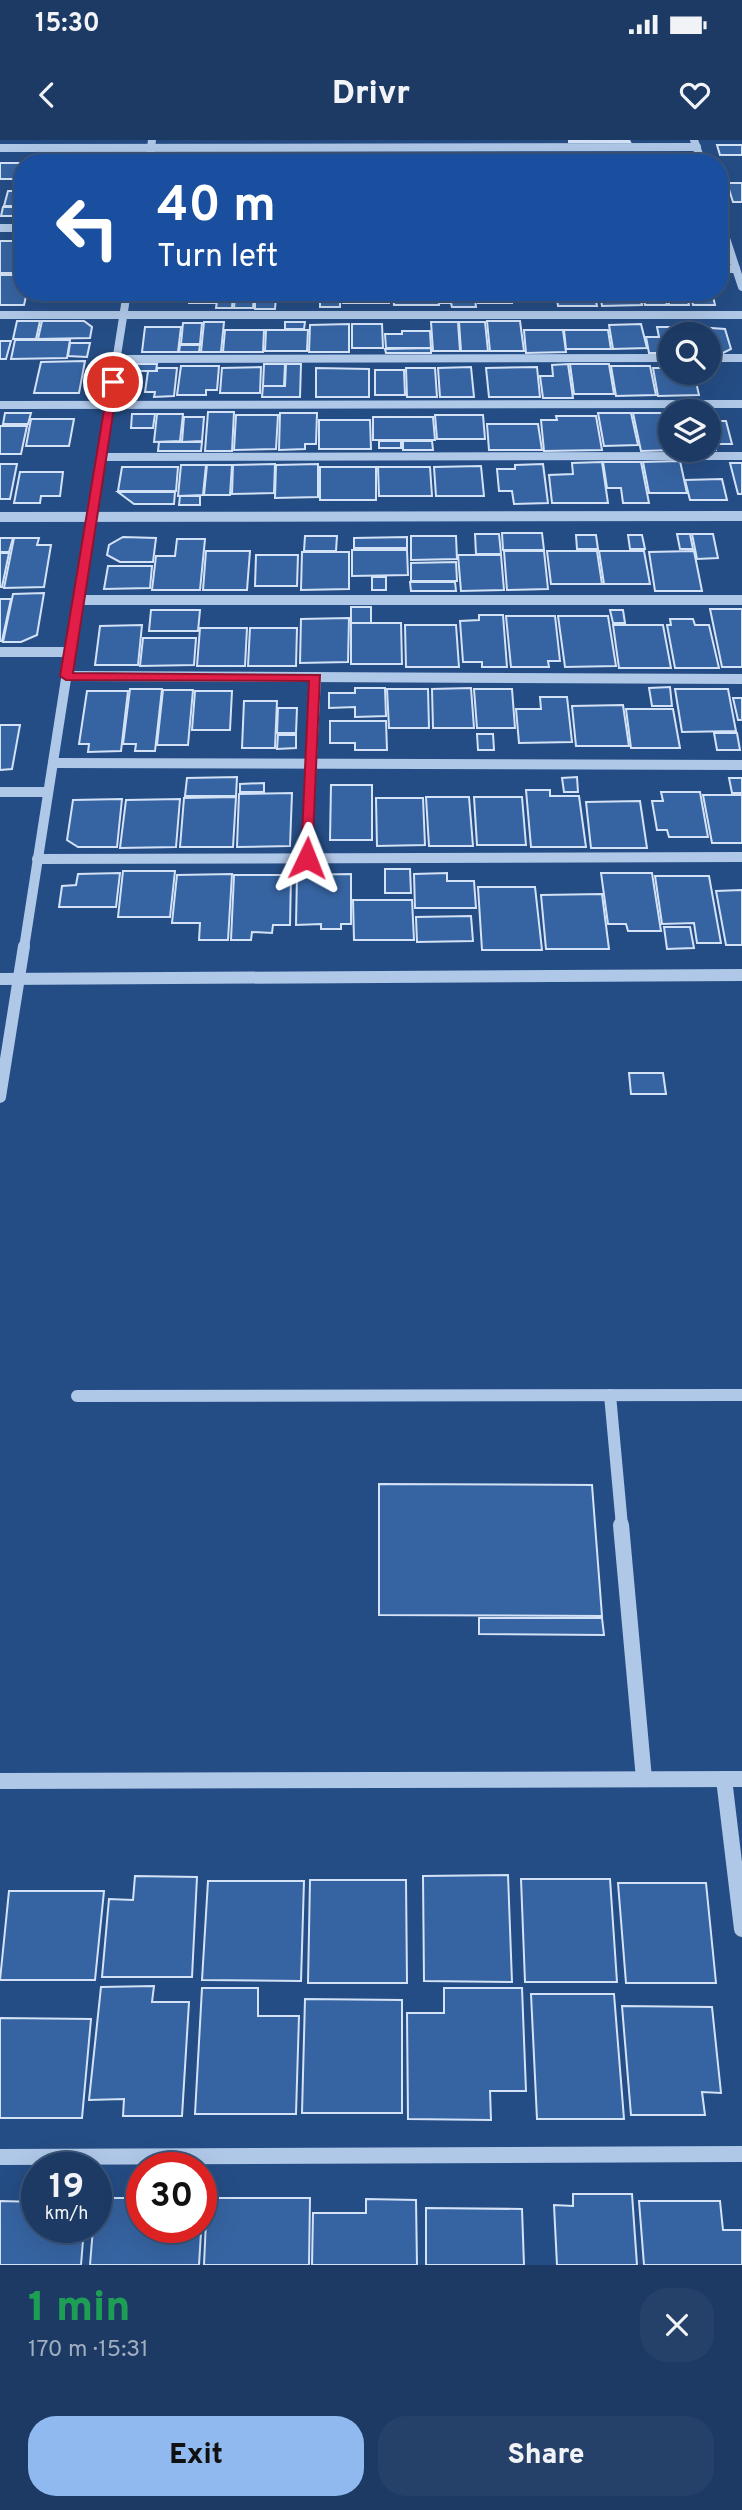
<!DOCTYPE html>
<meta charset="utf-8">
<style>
:root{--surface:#1c3a64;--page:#25416a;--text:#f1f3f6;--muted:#a0adbf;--line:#3a5478;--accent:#90b9f0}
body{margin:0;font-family:Overpass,sans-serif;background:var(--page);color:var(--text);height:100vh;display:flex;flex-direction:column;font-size:26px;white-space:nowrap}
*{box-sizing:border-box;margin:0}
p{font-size:23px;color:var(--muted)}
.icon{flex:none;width:38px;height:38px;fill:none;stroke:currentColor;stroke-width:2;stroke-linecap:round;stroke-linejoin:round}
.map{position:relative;height:2125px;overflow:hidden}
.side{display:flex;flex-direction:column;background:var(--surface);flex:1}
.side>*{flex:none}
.banner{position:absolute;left:14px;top:14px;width:714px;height:147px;border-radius:28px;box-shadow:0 7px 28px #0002,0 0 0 2px var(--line);background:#1a4fa0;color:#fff;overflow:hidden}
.tools{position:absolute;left:658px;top:182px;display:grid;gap:14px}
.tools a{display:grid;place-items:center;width:63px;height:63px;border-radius:50%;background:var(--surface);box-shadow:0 7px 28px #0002,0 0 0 2px var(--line);font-size:35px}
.speed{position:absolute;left:21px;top:2012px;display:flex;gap:14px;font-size:35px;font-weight:700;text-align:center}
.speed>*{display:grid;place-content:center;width:91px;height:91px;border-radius:50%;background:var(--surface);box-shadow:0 7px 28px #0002,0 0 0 2px var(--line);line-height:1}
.speed small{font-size:18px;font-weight:400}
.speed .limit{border:10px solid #d22;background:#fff;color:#111}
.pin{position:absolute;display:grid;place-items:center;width:60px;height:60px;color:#fff;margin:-30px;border:4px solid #fff;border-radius:50%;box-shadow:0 2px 7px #0007}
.me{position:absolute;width:77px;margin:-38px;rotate:2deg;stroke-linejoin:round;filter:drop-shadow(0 0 5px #0008)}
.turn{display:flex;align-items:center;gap:24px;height:147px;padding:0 28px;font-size:32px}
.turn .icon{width:91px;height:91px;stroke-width:2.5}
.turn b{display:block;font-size:49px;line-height:60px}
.round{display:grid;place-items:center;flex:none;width:74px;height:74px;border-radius:28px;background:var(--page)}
.summary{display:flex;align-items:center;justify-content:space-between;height:119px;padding:0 28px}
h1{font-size:42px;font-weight:800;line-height:52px;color:#1e9e55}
.cta{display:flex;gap:14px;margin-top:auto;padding:14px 28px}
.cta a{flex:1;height:80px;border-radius:28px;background:var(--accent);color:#111;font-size:28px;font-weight:800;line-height:80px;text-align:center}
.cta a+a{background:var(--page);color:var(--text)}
.status{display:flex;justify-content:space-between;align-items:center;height:49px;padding:0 35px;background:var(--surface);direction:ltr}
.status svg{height:19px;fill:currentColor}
header{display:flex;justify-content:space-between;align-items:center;height:91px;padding:0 28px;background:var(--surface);font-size:32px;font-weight:800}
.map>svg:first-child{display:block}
</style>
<div class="status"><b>15:30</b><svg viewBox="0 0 49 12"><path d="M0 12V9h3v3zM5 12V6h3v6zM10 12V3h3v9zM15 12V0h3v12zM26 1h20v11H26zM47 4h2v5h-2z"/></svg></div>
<header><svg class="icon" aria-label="back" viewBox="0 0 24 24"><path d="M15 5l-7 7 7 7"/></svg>Drivr<svg class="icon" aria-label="heart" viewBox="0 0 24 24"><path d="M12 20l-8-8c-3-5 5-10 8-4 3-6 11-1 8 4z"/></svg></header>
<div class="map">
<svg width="742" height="2125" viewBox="0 0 742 2125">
<rect width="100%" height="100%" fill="#254d85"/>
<!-- building -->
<g fill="#3664a2" stroke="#d3e2f6" stroke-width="2">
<path d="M569,0H629L630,2H569Z"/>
<path d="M717,5H742V15H720Z"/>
<rect x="345" y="13" width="35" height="6"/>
<path d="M485,13H498L499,23H486Z"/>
<path d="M432,14H450L451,23H432Z"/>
<path d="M452,14H480L481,23H453Z"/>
<path d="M393,15H416L417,21H393Z"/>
<path d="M60,16H121L119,23H58Z"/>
<path d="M184,16H215L214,23H174L183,21Z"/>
<path d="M218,16H238V23H217Z"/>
<path d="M240,16H263L262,23H239Z"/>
<rect x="335" y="20" width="46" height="3"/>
<path d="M0,23H29H23V39H0Z"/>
<path d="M727,43H742V62H733Z"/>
<path d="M8,51H23V66H4Z"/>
<path d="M3,67H23V76H1Z"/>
<rect x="0" y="101" width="23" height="32"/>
<path d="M0,135H23V152H27L24,165H0Z"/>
<path d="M44,152H95V155H43Z"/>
<path d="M190,152H233L215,153V163H189Z"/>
<path d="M279,152H299L298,162H278Z"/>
<rect x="301" y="152" width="16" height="8"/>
<rect x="320" y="152" width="20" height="15"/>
<rect x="343" y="152" width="46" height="11"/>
<path d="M393,152H438L439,165H394Z"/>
<path d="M441,152H474L476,167H452L451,163H441Z"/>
<path d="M477,152H511L512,163H478Z"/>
<path d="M517,152H552L554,161H518Z"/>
<path d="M556,152H594L597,166H558Z"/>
<path d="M600,152H639L642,165L602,166Z"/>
<path d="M642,152H664L667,165H645Z"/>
<path d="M667,152H686L689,165H669Z"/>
<path d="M690,152H712L715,165H693Z"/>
<path d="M218,154H233L232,168H216Z"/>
<path d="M235,156H254L253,168H234Z"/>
<path d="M255,157H276L275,169H255Z"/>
<path d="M17,181H40L36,199H13Z"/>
<path d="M42,181H84L92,187L90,198L38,199Z"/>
<path d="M487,181H520L524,211H490Z"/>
<path d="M204,182H224L221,212H201Z"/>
<path d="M285,182H305L304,189H285Z"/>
<path d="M431,182H458L460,211H433Z"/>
<path d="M459,182H485L488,211H461Z"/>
<path d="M183,183H202L200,204H181Z"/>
<path d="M349,184V212H309L310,185Z"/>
<path d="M352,184H382L383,208H352Z"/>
<path d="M641,184L647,208L613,209L609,185Z"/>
<path d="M683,186L725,189L731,209L723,213H709V194H685Z"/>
<path d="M145,187H181L178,212H142Z"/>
<path d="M657,187H681L683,194H670V213H649L646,197H659Z"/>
<path d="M225,190H264L263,212H223Z"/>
<path d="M266,190H308L307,211H265Z"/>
<path d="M524,190H563L566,212L526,213Z"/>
<path d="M564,190H608L611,209H566Z"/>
<path d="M402,191H430L431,208H386L385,194H402Z"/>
<path d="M15,200H70L67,218L11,219Z"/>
<path d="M0,201H11L6,219H0Z"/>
<path d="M70,203H90L87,217L68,216Z"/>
<path d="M180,205H200L199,212H179Z"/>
<path d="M431,208V213H386L385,209Z"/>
<path d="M85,221L79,253H34L41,222Z"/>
<path d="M137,224H157L156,231H136Z"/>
<path d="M264,224H285L284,246H263Z"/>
<path d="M286,224H301L300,257H262L263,246H285Z"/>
<path d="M568,224L573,258H543L540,236H553L552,225Z"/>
<path d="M570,224H609L614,254H574Z"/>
<path d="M181,226H219L217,250H206V255H177Z"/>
<path d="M611,226H650L656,255L616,256Z"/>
<path d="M261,227L260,253H220L222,228Z"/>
<path d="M471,227L474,257H440L438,228Z"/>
<path d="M537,227L540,257H489L486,228Z"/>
<path d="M157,228H177L174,256L154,257L155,252H145L148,231H157Z"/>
<path d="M316,228L369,229V257H316Z"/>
<path d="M406,228H435L437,257H407Z"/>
<path d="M653,228H670V233H694L699,255L658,256Z"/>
<path d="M375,230H404L405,255H375Z"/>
<path d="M208,272H234L232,311H205Z"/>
<path d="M5,273H31L28,284H3Z"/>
<path d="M280,273H317L316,304H305V309L279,310Z"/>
<path d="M598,273H631L638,305L604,306Z"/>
<path d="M633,273H668L670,310H676L641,311Z"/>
<path d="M132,274H155L153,288H131Z"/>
<path d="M157,274H183L180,301L154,302Z"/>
<path d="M236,275H278L276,309L234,310Z"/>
<path d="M435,275H483L485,299H437Z"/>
<path d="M556,276H596L602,310L544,311L541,280H557Z"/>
<path d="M184,277H204L202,301L182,302Z"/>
<path d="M373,277H433L435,300H373Z"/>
<path d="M709,277V281H726L732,304H715L716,310L684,311L709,310Z"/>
<path d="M31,279H74L69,306H26Z"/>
<path d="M319,280H370L371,309H319Z"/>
<path d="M487,284H538L542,310H489Z"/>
<path d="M0,286H27L21,314H0Z"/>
<rect x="379" y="301" width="22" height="7"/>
<path d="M403,301H432L433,310H403Z"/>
<path d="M159,302H202L201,311H158Z"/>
<path d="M680,321L687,353H649L643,322Z"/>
<path d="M602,322L608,363H552L549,335L573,334L572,323Z"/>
<path d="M603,322H641L649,363H623L621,348H607Z"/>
<path d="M730,323H742V354H738Z"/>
<path d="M0,324H17L10,359H0Z"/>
<path d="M275,324L274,353L232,354L233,325Z"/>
<path d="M318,324V357L275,358L276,325Z"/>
<path d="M543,324L548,363L514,364L512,351H499L497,329H515V325Z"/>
<path d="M181,325H206L203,355L178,356Z"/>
<path d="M207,325H232L230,355H204Z"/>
<path d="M481,326L484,356H436L434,327Z"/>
<path d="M122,327H178L176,351H118Z"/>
<rect x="320" y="327" width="56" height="33"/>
<path d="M378,327H430L432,356H379Z"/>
<path d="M20,332H63L60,356H41L40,363H14Z"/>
<path d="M722,339L727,360H690L685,340Z"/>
<path d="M118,352H175L174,364H134Z"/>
<path d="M180,356H200V365H179Z"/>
<path d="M502,393H542L544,410H503Z"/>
<path d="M475,394H499L501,414H476Z"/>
<path d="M677,394H690L693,409H680Z"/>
<path d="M692,394H713L718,418L697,419Z"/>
<path d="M576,395H596L598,409H577Z"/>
<path d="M628,395H642L645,409H630Z"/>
<path d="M305,396H337L336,411H304Z"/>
<path d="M411,396H456L457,419L411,420Z"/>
<path d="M123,397L156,398L153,422H120L107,415L109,405Z"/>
<path d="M407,397V408H354V398Z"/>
<path d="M0,398H13L9,412H0Z"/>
<path d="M14,398H39L37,405H51L44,447L4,448Z"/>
<path d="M177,399H205L200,450H152L156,416H175Z"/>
<path d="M352,410H407L408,435L352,436Z"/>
<path d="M206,411H250L247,450H203Z"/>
<path d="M504,411H544L548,449L507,450Z"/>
<path d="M547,411H597L602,444H551Z"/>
<path d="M599,411H644L650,444H604Z"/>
<path d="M694,411L702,451H655L649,412Z"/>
<path d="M302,412H349V449L301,450Z"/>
<path d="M0,413H9L2,447H0Z"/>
<path d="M256,415H298L297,446H255Z"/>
<path d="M458,415H501L504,450L461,451Z"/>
<path d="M456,422L457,441H411V423Z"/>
<path d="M108,426H152L150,448L104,449Z"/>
<rect x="372" y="437" width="14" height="13"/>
<path d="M410,442H455L456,451H411Z"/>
<path d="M44,453L37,495L21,502H3L13,454Z"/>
<path d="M0,459H11L2,501H0Z"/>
<rect x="351" y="467" width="20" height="16"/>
<path d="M710,469H742V527H722Z"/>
<path d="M151,470H200L198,491H149Z"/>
<path d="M610,470H623L625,483H613Z"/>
<path d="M479,475H503L507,527H482V522H463L460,481L479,480Z"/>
<path d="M506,476H555L560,521H548L549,527H511Z"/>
<path d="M558,476H608L616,526L565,527Z"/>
<path d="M349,478L348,522L300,523L301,479Z"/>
<path d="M670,479H693L695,485H709L719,528H675L667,485H671Z"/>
<path d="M351,483H401L402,524H351Z"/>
<path d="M142,485L138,525H95L100,486Z"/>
<path d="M405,485H456L459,527H406Z"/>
<path d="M613,485H663L671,528H619Z"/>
<path d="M200,488H247L245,526H197Z"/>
<path d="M250,488H297L296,526H248Z"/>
<path d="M143,498H196L194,525L140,526Z"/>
<path d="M670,547L672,566H652L649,548Z"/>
<path d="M355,548H385L386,576L355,577V567L329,568V553H355Z"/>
<path d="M471,548L474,588H433L432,549Z"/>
<path d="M130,549H162L155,611H135L136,604H123Z"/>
<path d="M387,549H428L429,588H389Z"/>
<path d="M474,549H512L515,588H477Z"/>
<path d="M675,549H728L736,591L682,592Z"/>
<path d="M163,550H193L188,605H157Z"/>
<path d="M87,551H128L121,611L88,612L89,604H79Z"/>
<path d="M195,551H232L230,590H192Z"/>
<path d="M540,557H567L572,602L519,603L516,569H541Z"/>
<path d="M733,558H742V580H738Z"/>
<path d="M244,561H277L275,608H242Z"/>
<path d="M623,565L629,606H576L572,566Z"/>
<path d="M278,568H297L296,593H277Z"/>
<path d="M626,569H673L680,608H631Z"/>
<path d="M330,581H386L387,610H355V603H330Z"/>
<path d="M0,585H20L12,629L0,630Z"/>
<path d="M714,593H737L740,610H717Z"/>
<path d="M477,594H493L494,610H478Z"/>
<path d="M278,595H296V608L277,609Z"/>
<path d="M237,637L236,656H185L187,638Z"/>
<path d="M577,637L578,652H564L562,638Z"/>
<path d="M729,638H742V653H732Z"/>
<path d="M264,643V652H240V644Z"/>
<path d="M331,645H372V700H330Z"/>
<path d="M526,650H550V656H579L586,707H531Z"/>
<path d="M661,652H700L708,697H669L667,690H657L652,661H663Z"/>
<path d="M292,653L290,706L237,707L239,654Z"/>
<path d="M703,655H742V703H712Z"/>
<path d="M236,657L233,707H180L184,658Z"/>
<path d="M426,657H469L473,706H429Z"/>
<path d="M474,657H522L526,705H477Z"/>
<path d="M376,658H423L425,705L377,706Z"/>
<path d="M122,659L117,707H78L67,700L73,660Z"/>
<path d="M180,659L176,707L120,708L126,660Z"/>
<path d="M640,661L647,708H591L586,662Z"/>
<path d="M385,729H410L411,753H385Z"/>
<path d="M123,731H175L170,777H118Z"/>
<path d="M120,733L116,767H59L62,746L76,745L78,734Z"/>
<path d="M447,733V741H474L476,768H415L414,734Z"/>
<path d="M601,733H652L661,791H628L626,784H608Z"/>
<path d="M232,734L228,800H199L200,783H172L177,735Z"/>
<path d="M351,734V784H341V789H321V784L296,785L297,735Z"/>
<path d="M234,735H291L290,785H273L272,793L252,792L251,800H231Z"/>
<path d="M655,736H709L721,803H697L694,783L662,784Z"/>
<path d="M478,747H535L542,810H482Z"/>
<path d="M742,750V805H726L716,751Z"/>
<path d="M602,754L609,809H546L541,755Z"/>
<path d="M353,760H412L414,800H354Z"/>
<path d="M471,776L473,801L417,802L416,777Z"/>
<path d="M664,787H690L694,808L667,809Z"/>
<path d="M629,933H663L666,954H631Z"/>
<path d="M379,1344L592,1345L602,1476L379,1475Z"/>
<path d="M479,1478H602L604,1495L479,1494Z"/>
<path d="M508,1735L512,1842L424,1841L423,1736Z"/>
<path d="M135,1736L197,1737L192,1837H102L109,1759L133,1760Z"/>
<path d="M521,1739H610L617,1842H525Z"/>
<path d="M310,1740H406L407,1843H308Z"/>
<path d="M208,1741H304L301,1841L202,1840Z"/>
<path d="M618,1743H706L716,1843H626Z"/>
<path d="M9,1751H104L95,1840H0Z"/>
<path d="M154,1846L152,1862H189L182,1976H123L124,1959L89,1960L101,1847Z"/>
<path d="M202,1848H258V1876H299L296,1974H195Z"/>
<path d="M444,1848H522L526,1951H490L491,1980L408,1979L407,1873H444Z"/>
<path d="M531,1854H614L624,1979H537Z"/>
<path d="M305,1859L402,1860V1973H302Z"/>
<path d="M622,1866L712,1867L721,1953L702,1952L705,1975H631Z"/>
<path d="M0,1878L91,1879L82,1978H0Z"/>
<path d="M573,2054H632L637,2125H557L554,2065L573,2066Z"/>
<path d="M96,2058H142V2088H201L203,2059L199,2125H90L93,2088H96Z"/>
<path d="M207,2058H310L309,2125H204Z"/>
<path d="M366,2059L416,2060L417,2125H312L313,2073H366Z"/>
<path d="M0,2061L37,2062V2088H84L81,2125H0Z"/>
<path d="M639,2061H720L723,2090H742V2125H644Z"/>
<path d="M426,2068L522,2069L524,2125H426Z"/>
</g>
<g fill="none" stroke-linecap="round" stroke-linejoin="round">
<!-- minor-far3 -->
<g stroke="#b0c8e8" stroke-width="8">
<path d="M694,0L702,23"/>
<path d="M0,8L697,7"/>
<path d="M149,23L152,0"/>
<path d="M719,77L742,147"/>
<path d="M0,88H23"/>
<path d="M719,129H736"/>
<path d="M0,175H742"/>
<path d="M709,218H742"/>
<path d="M117,219L670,218"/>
<path d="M0,265L742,264"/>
<path d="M101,317L742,316"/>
<path d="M95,355L127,152"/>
</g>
<!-- minor-far2 -->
<g stroke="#b0c8e8" stroke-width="10">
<path d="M0,377L742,376"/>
<path d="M78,460H742"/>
<path d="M0,512H70"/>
<path d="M66,536L742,539"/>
<path d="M53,623L742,625"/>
<path d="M0,652H48"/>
<path d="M307,718L316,537"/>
<path d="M37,719L742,717"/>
<path d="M24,808L95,353"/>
</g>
<!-- minor-far1 -->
<g stroke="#b0c8e8" stroke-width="12">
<path d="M0,839L742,835"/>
<path d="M0,957L24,806"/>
<path d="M610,1255L622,1386"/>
<path d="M77,1256L742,1255"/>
</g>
<!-- minor -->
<g stroke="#b0c8e8" stroke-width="16">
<path d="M621,1385L644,1639"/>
<path d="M724,1639L742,1789"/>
<path d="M0,1641L742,1639"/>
<path d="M0,2017L742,2014"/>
</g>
</g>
<!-- route -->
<path fill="#e11d48" stroke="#92132f" stroke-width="2" d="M109,240L118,242L73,533L320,535L312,721H302L301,718L309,541L66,540L60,536Z"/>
</svg>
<div class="tools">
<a><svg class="icon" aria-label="search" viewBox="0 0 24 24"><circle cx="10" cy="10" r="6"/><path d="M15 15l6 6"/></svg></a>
<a><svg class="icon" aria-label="layers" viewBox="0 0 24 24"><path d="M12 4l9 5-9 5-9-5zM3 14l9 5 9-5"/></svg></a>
</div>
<div class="speed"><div>19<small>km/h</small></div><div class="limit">30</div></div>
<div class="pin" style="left:113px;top:242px;background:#d93025"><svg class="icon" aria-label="arrive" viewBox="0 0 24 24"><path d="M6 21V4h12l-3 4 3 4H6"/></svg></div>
<svg class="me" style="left:307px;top:718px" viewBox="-20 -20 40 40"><path d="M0-17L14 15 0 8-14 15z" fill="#e11d48" stroke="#fff" stroke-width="4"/></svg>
<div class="banner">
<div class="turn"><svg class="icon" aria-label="left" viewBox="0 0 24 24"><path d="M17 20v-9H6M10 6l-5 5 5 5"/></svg><div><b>40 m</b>Turn left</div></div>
</div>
</div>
<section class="side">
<div class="summary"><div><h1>1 min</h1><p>170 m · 15:31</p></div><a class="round"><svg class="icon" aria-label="close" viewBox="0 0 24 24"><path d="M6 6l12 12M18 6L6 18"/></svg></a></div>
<div class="cta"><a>Exit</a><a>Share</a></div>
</section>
